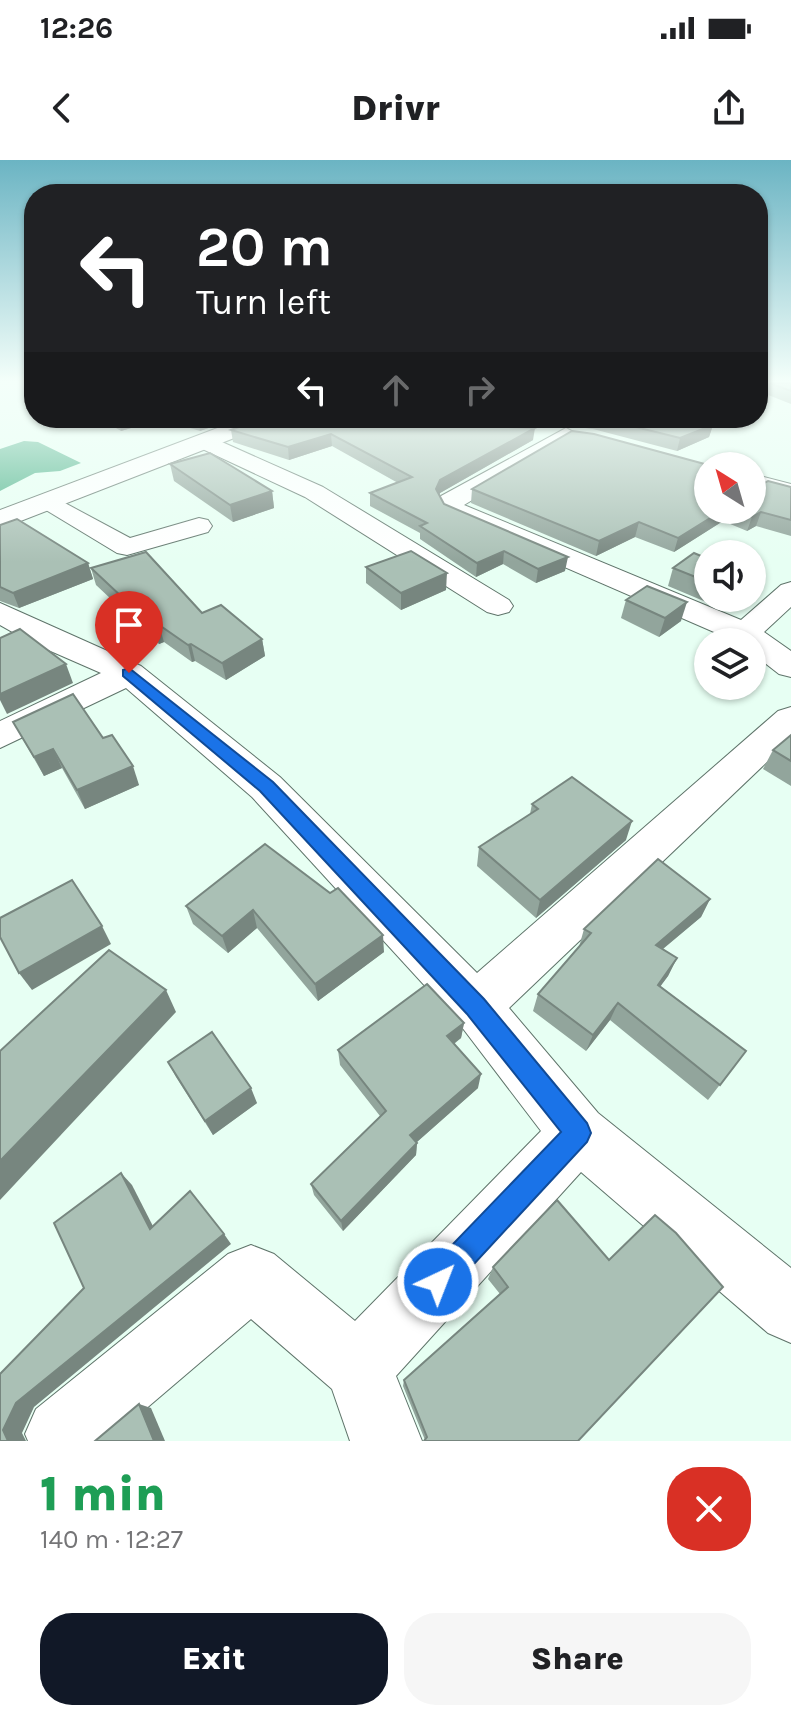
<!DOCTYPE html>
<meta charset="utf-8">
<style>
:root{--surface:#fff;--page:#f6f6f6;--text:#202124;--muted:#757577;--accent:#111827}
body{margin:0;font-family:Karla,sans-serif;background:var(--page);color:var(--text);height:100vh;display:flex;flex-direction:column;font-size:30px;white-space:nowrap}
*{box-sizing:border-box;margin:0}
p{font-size:26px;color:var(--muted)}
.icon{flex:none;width:44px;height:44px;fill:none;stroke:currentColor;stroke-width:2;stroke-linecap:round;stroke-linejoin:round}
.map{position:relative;height:1281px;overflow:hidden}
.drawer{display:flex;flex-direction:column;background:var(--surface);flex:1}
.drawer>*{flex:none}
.guide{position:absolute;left:24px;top:24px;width:744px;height:244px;border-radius:32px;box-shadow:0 2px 6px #0004;background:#202124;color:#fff;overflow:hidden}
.needle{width:52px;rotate:323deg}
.controls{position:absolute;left:694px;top:292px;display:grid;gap:16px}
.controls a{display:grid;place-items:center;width:72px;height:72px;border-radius:50%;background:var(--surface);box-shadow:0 2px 6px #0004;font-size:40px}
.pin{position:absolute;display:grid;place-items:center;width:68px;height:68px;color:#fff;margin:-82px -34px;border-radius:50% 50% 50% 0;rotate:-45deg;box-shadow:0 0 8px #0007}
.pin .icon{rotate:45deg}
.me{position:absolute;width:88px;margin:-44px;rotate:43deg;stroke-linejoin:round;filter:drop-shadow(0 0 6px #0008)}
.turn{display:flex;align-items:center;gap:28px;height:168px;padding:0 40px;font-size:36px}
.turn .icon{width:104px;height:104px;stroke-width:2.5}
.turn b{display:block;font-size:56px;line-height:68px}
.lanes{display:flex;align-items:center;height:76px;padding:0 40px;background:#0003;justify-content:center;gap:40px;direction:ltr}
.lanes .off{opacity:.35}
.round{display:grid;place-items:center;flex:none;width:84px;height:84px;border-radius:32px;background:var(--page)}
.headline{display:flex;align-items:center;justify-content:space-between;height:136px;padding:0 40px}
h1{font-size:48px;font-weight:800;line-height:60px;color:#1e9e55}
.primary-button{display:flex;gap:16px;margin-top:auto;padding:16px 40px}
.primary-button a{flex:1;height:92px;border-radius:32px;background:var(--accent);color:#fff;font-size:32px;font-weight:800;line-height:92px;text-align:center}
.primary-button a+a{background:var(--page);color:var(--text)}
.status{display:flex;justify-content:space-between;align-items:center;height:56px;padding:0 40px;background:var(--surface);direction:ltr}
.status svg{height:22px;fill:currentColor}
header{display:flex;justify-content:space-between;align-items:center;height:104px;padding:0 40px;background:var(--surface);font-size:36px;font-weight:800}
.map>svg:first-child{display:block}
</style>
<div class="status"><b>12:26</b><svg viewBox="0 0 49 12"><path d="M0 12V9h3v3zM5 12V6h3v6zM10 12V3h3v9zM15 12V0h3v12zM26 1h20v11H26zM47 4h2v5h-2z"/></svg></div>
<header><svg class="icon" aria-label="back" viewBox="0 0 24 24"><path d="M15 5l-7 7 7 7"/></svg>Drivr<svg class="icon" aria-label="share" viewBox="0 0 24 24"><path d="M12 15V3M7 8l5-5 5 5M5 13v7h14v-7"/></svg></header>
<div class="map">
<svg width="791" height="1281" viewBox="0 0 791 1281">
<rect width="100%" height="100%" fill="#e7fff3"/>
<!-- water -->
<path fill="#4fb38b" d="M24,281L38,282L81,303L60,311L35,313L0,331V289Z"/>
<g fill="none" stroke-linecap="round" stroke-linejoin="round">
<defs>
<g id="minor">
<path d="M566,268L577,274L574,279L464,345L741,460L781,425L791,422V447L764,472L791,491V517L779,514L752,493V482H737L445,355L438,341L441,336Z"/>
<path d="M204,274L323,327L509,440L513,446L509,452L498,455L487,452L305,337L196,286L193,281Z"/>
<path d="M752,314L791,324V339L752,328Z"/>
<path d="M50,335L130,378L199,358L208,360L212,366L208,372L127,395L117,393L41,347L38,342L41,337Z"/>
<path d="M0,443L141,506L280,617L477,813L778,551L791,547V579L509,848L598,953L791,1108V1183L768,1173L581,1012L396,1216L422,1281H350L332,1229L251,1159L108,1281H28L25,1274L36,1249L228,1094L251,1085L274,1094L355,1161L541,971L458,862L252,637L126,528L0,588V561L101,513L30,482L0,465Z"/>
</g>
<path id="secondary" d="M244,258H276L273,263L0,369V350Z"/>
</defs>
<!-- minor casing -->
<use href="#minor" stroke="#5f746a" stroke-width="2"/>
<!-- secondary casing -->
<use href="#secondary" stroke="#5f746a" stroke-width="2"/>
<!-- minor -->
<use href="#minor" fill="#fff" fill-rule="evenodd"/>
<!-- secondary -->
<use href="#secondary" fill="#fff" fill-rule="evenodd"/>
</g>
<!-- wall -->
<g fill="#92a59c">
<path d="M758,223H791V244L758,231Z"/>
<path d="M99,258H236L200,271L161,259L121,271Z"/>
<path d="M487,258H692L713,265L709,277L677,291L593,269L518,259Z"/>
<path d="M463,265L533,280L440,333L439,335L444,344L565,411L536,423L503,404L476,417L420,379V373L370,346V333L398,323L332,286L289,300L233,282L231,270Z"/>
<path d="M170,304L272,331L274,348L233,362L174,321Z"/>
<path d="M760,325L791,327V376L756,366L747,371L723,361L674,392L635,377L596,396L471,343L472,329L708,350H752Z"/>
<path d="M0,365L88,403L93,419L19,448L0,441Z"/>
<path d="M708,399V438L706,442L668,426L673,408Z"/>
<path d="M366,407L446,430L401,450L366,423Z"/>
<path d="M91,408L202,453L262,479L265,496L226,520L195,501L192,502L164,482L159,484L96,425Z"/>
<path d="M626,440L681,461L659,477L621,458Z"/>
<path d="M13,562L103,578L139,625L85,649L62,608L44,616Z"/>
<path d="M791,575V626L763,609L773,590Z"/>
<path d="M532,644L626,680L536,758L477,706L479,687L530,654Z"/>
<path d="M265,684L384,792L318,841L257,768L228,793L193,764L186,746Z"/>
<path d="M710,739L701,757L663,789L677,798L668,816L660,826L746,891L708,940L610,860L586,891L533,851L538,834L579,787L584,769Z"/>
<path d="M464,863L461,878L454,884L478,928L417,982L416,995L343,1071L314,1035L311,1024L380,956L340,905L338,890Z"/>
<path d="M168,902L257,943L213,975L176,917Z"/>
<path d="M557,1040L425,1280L403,1226L404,1220L500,1134L488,1119L493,1107Z"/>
</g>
<!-- shaded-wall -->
<g fill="#77867f">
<path d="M121,258H161V259L121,271L118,259Z"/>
<path d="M202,258H236L200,271L198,259Z"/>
<path d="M713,265L709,277L677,291L680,278Z"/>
<path d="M535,268L533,280L440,333L435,342L436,329L440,320Z"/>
<path d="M331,274L332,286L289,300L288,287Z"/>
<path d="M272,331L274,348L233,362L230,345Z"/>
<path d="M723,350H727L723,361L674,392L678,378Z"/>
<path d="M761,352L756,366L747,371L752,357Z"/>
<path d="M639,362L635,377L596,396L599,381Z"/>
<path d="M504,391L503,404L476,417L477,403Z"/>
<path d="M568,397L565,411L536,423L538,409Z"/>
<path d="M88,403L93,419L19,448L13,433Z"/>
<path d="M447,413L446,430L401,450V433Z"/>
<path d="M687,442L681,461L659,477L665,458Z"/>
<path d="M159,465L164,482L159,484L154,467Z"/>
<path d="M262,479L265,496L226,520L222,503Z"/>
<path d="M191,484L195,501L192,502L188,485Z"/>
<path d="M66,504L73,523L7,554L0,540V534Z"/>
<path d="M53,589L62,608L44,616L34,597Z"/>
<path d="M133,606L139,625L85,649L77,630Z"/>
<path d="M632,661L626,680L536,758L540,740Z"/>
<path d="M710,739L701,757L647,802L656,785Z"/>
<path d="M253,750L257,768L228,793L222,776Z"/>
<path d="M102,766L111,784L32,830L19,813Z"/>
<path d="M383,775L384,792L318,841L315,824Z"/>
<path d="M677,798L668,816L649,842L658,825Z"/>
<path d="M166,830L176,852L0,1040V1001Z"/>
<path d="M618,843L610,860L586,891L593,875Z"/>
<path d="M464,863L461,878L445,890L447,876Z"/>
<path d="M481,914L478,928L410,988V975Z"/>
<path d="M251,928L257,943L213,975L205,961Z"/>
<path d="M417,983L416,995L343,1071L341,1061Z"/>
<path d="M121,1013L132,1025L160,1080L150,1069Z"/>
<path d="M224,1074L231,1084L34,1247L22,1273L26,1281H8L3,1270L16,1243Z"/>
<path d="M139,1244L151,1248L165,1281H154Z"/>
</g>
<!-- building -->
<g fill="#aac0b5" stroke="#77867f" stroke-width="2">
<path d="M770,223H791V231Z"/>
<path d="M262,258H438L463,265L535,268L440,320L436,329L444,344L568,397L538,409L504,391L477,403L420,366L427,363L370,333L412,317L331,274L288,287L231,270Z"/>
<path d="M599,258H692L713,265L680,278Z"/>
<path d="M572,271L594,274L712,306H708V350H723L678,378L639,362L599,381L472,329Z"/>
<path d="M210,293L272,331L230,345L170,304Z"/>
<path d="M768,321L791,327V360L761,352L752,357L736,350H752V322L760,325Z"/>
<path d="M17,359L88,403L13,433L0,427V365Z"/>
<path d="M411,391L447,413L401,433L366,407Z"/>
<path d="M146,392L202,453L221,445L262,479L222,503L191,484L188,485L159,465L154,467L91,408Z"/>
<path d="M694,393L708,399V422L673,408Z"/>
<path d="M647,426L687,442L665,458L626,440Z"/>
<path d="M20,469L66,504L0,534V478Z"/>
<path d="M73,534L103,578L112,575L133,606L77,630L53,589L34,597L13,562Z"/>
<path d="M791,575V601L773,590Z"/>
<path d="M572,617L632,661L540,740L479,687L538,649L532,644Z"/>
<path d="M265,684L330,733L338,728L383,775L315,824L253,750L222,776L186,746Z"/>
<path d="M658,699L710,739L656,785L677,798L658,825L746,891L720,925L618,843L593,875L538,834L591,773L584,769Z"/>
<path d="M72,720L102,766L19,813L0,777V758Z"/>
<path d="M109,790L166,830L0,1001V891Z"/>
<path d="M427,824L464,863L447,876L481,914L410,975L417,983L341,1061L311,1024L386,951L338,890Z"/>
<path d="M212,872L251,928L205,961L168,902Z"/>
<path d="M121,1013L150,1069L190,1031L224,1074L16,1243L3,1270L8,1281H0V1214L84,1128L54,1063Z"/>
<path d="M557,1040L609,1100L655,1055L676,1073L723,1127L578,1281H424L427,1277L404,1220L508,1127L493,1107Z"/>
<path d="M139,1244L154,1281H95Z"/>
</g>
<!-- sky -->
<linearGradient id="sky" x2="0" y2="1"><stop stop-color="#6bb4c3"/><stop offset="0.55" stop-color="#f4fffa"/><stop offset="1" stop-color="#f4fffa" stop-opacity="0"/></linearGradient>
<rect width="791" height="402" fill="url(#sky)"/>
<!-- route -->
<path fill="#1a73e8" stroke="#114b97" stroke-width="2" d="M129,508L273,622L484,839L587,963L591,973L587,982L448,1132L438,1136L427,1132L423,1122L427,1111L561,972L467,854L260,631L123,516V510Z"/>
</svg>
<div class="controls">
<a><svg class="needle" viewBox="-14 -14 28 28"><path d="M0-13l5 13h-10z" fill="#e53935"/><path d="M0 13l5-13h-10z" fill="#757577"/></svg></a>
<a><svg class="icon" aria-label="sound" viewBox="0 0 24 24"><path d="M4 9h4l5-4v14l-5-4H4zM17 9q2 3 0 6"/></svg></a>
<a><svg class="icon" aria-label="layers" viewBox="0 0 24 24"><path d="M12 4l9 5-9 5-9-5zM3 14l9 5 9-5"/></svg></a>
</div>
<div class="pin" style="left:129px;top:513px;background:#d93025"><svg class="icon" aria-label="arrive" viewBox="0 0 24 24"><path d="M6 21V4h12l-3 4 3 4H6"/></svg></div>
<svg class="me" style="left:438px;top:1122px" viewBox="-20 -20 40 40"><circle r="17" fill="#1a73e8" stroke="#fff" stroke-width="3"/><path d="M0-11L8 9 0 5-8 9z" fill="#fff"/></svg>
<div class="guide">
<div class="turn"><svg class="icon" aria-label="left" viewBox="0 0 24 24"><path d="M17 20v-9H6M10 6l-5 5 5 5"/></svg><div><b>20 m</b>Turn left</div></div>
<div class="lanes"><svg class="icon" aria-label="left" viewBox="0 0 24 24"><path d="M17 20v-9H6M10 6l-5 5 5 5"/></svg><svg class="icon off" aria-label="ahead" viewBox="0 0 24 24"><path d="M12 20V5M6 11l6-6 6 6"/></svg><svg class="icon off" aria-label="right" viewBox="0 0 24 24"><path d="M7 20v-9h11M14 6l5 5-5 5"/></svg></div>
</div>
</div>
<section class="drawer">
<div class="headline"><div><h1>1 min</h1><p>140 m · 12:27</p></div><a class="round" style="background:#d93025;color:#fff"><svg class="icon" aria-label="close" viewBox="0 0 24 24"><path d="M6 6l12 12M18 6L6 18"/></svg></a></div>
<div class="primary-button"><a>Exit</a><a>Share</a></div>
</section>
